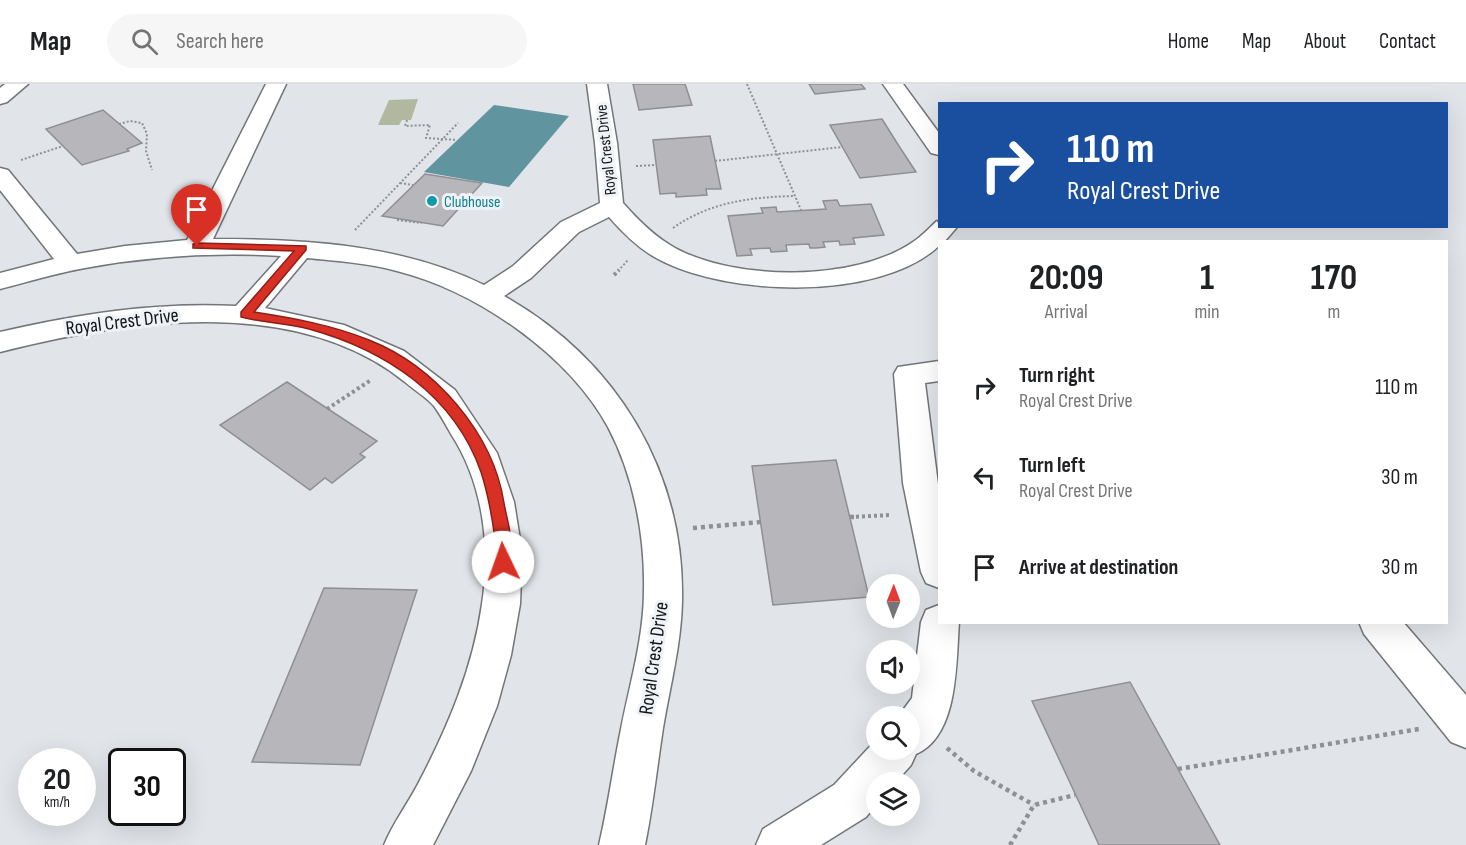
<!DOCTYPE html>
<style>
:root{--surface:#fff;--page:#f6f6f6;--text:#202124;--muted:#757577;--line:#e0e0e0}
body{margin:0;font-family:"Sofia Sans Condensed",sans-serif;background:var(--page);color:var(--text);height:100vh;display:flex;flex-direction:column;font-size:22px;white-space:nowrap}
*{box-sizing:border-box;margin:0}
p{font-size:20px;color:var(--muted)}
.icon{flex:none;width:33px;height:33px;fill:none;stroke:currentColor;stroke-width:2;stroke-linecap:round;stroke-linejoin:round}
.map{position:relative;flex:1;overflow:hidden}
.details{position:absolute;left:938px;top:156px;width:510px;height:384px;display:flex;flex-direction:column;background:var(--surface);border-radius:0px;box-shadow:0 6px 24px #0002}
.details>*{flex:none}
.top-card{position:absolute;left:938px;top:18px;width:510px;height:126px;border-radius:0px;box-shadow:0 6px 24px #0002;background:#1a4fa0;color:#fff;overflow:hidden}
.needle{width:39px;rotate:1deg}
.controls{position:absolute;left:866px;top:490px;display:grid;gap:12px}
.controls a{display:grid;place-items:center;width:54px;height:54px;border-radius:50%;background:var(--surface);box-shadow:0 6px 24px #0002;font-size:30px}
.speed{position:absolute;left:18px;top:664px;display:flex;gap:12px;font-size:30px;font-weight:700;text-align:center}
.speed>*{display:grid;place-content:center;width:78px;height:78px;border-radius:50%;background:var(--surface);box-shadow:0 6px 24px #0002;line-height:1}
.speed small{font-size:15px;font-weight:400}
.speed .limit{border:3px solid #111;border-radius:9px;background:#fff;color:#111}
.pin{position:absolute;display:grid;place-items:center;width:51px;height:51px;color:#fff;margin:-62px -26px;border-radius:50% 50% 50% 0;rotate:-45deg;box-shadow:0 0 6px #0007}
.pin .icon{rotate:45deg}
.me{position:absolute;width:66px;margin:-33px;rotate:357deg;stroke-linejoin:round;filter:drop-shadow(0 0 4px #0008)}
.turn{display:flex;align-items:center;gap:21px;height:126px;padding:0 30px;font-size:27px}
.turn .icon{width:78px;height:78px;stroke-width:2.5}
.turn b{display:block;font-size:42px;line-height:51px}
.eta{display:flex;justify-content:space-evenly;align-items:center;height:102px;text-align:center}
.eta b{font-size:36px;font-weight:700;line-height:42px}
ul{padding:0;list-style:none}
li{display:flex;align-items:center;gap:18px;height:90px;padding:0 30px}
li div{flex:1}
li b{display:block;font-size:22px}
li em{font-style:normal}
header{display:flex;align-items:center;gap:36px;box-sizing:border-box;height:84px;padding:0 30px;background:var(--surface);border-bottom:2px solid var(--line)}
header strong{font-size:28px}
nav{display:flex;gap:33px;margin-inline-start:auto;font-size:21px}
.search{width:420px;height:54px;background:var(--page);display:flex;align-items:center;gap:15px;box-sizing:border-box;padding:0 21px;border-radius:33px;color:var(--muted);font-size:22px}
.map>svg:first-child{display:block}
</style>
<header>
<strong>Map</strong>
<div class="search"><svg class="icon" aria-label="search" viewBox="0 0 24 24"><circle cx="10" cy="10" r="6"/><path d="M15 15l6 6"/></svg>Search here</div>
<nav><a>Home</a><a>Map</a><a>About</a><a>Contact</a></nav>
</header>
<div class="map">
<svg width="1466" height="761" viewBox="0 0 1466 761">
<rect width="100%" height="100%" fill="#e1e4e9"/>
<!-- green -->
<path fill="#b2b89f" d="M418,15L411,36H402L399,41H378L389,16Z"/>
<!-- water -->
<path fill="#60949f" d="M494,21L569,32L509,103L424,88Z"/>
<!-- building -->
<g fill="#b6b6bb" stroke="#8f8f93" stroke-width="1.5">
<path d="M633,0H685L692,21L639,26Z"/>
<path d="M809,0H861L865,5L815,10Z"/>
<path d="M103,26L142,59L127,65L129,67L82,81L46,45Z"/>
<path d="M882,35L897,59L916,88L860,94L830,41Z"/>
<path d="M710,52L721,105H706L707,111L676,113V109L660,110L653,56Z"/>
<path d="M425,90L482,99L443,142L382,132Z"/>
<path d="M837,116L840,122L871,120L884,151L853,154L855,160L840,161L839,157L823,158L825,163L816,164H810L809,160L786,161L787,167L771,168L770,164L750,165L752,171L737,172L728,132L763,129L761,124L776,123L777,128L826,125L823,117Z"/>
<path d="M287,298L377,357L360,370L365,373L332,399L325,394L310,406L220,341Z"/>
<path d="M836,376L869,513L773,521L752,382Z"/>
<path d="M324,504L417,506L360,681L252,678Z"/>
<path d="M1130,598L1178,685L1220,761H1099L1032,617Z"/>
</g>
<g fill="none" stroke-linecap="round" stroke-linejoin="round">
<defs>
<g id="minor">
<path d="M5,0H28L7,18L0,20V4Z"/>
<path d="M266,0H286L213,155C304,155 400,160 484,201L513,182L561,138L600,119L595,59L587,0H607L617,59L623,119C638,136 655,153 675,164C736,197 855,198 913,158C922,152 929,144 937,137L939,142H958L944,158H939V162C878,218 727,212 658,175C639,165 623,149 609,133L579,148L531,194L504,212C617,276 685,388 682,518C681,561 670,602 663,644C657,683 653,722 645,761H599C608,723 613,684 621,645C630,599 644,553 644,506C645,452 634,392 608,343C569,271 477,207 397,187C368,179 337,177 307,174L265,224L344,241L404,267L455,306L497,369L514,418L522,468L520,520L511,571L497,622L471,687L433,761H384C393,739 407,721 418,700C448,643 473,584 482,520C491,462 483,399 451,350C446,341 440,330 434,322C426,313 414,306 405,298C296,210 125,236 0,268V248C78,230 155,218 236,222L281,172C215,168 150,172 85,184C56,189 28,198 0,205V189L54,175L0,106V84L8,86L77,170L125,162L187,156Z"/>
<path d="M883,0H903L939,49V71L931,69Z"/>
<path d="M939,277V297L925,299L939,408V504L926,499L921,488L903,399L894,290L898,283Z"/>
<path d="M939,521V538H959C956,577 959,652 916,670L911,681L895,699H876V721L866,733L821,761H756L763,745L834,701L876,656V666H909V633H898L912,614L921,538L926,526Z"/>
<path d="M1359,538H1403L1466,611V664L1451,658L1364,550Z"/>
</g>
</defs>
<!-- minor casing -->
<use href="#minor" stroke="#727579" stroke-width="3"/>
<!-- path-far2 -->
<g stroke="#8e9094" stroke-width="2" stroke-dasharray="2 2" stroke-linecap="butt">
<path d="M747,0L801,126"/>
<path d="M407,36L405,42L430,41L426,54L457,56"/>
<path d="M119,40L130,37L142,39L147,50L146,67L152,86"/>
<path d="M21,76L63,62"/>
<path d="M715,77L842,63"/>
<path d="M636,82L656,81"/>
<path d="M400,99L413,101"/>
<path d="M397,136L422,139"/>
<path d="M673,144C710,118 751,113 795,112"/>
<path d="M355,146L458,39"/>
<path d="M618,187L628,176"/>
</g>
<!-- path-far1 -->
<g stroke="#8e9094" stroke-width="4" stroke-dasharray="3 3" stroke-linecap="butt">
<path d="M614,191L619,186"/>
<path d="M327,325L371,296"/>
<path d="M850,433L891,431"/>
</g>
<!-- path -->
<g stroke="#8e9094" stroke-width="4.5" stroke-dasharray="4 4" stroke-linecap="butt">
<path d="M850,433H856"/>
<path d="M693,444L761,438"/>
<path d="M947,664L974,687L1034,721"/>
<path d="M1178,685L1419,645"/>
<path d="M1010,761L1034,721L1075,711"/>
</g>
<!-- minor -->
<use href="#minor" fill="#fff" fill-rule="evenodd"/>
</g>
<!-- route -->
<path fill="#d93025" stroke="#8d1f18" stroke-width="1.5" d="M197,159L306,162V166L254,228C293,234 332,241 369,256C435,282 493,349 504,419C507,437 517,465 508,482L503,484L497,482C493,474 496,464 495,455C492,432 488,410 481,388C454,311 385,266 309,245C287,239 263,239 241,233V228L294,167L193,164V160Z"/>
<!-- markers -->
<circle fill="#0f9aa8" stroke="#eff2f6" stroke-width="2" cx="432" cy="117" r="6"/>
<g text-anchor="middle" stroke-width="6" stroke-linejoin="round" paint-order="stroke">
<!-- far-street labels -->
<g font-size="16" fill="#121415" stroke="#eff2f6">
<text transform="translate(605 66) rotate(-96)" y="6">Royal Crest Drive</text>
</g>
<!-- far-culture labels -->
<g font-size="16" fill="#0d838f" stroke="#eff2f6" text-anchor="start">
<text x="444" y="123">Clubhouse</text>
</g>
<!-- street labels -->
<g font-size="20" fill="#121415" stroke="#eff2f6">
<text transform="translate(122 237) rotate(-7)" y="7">Royal Crest Drive</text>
<text transform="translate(653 574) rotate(-82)" y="7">Royal Crest Drive</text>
</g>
</g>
</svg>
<div class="controls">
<a><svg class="needle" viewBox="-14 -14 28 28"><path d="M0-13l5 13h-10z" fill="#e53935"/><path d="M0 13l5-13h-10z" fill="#757577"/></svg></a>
<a><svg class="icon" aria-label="sound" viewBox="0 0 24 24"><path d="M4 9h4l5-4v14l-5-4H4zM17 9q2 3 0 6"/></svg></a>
<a><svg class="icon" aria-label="search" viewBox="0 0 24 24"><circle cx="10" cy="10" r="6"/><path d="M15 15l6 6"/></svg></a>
<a><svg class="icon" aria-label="layers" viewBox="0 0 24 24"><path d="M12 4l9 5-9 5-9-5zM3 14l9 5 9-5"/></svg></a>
</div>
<div class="speed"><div>20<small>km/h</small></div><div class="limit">30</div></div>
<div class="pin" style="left:197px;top:162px;background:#d93025"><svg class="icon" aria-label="arrive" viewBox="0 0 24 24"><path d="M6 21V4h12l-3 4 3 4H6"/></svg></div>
<svg class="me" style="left:503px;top:478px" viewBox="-20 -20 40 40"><circle r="19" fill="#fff"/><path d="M0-13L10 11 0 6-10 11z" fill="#d93025"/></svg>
<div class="top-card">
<div class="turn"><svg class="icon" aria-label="right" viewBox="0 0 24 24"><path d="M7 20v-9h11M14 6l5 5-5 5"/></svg><div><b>110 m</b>Royal Crest Drive</div></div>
</div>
<section class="details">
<div class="eta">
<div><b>20:09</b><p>Arrival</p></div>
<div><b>1</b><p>min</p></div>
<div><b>170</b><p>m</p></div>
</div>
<ul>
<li><svg class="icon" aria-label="right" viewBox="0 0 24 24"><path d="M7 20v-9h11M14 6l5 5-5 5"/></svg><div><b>Turn right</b><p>Royal Crest Drive</p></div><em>110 m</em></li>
<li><svg class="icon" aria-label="left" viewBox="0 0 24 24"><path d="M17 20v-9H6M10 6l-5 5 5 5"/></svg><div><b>Turn left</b><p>Royal Crest Drive</p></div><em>30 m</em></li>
<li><svg class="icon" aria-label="arrive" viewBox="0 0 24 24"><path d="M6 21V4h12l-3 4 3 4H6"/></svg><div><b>Arrive at destination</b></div><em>30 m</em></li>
</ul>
</section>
</div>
